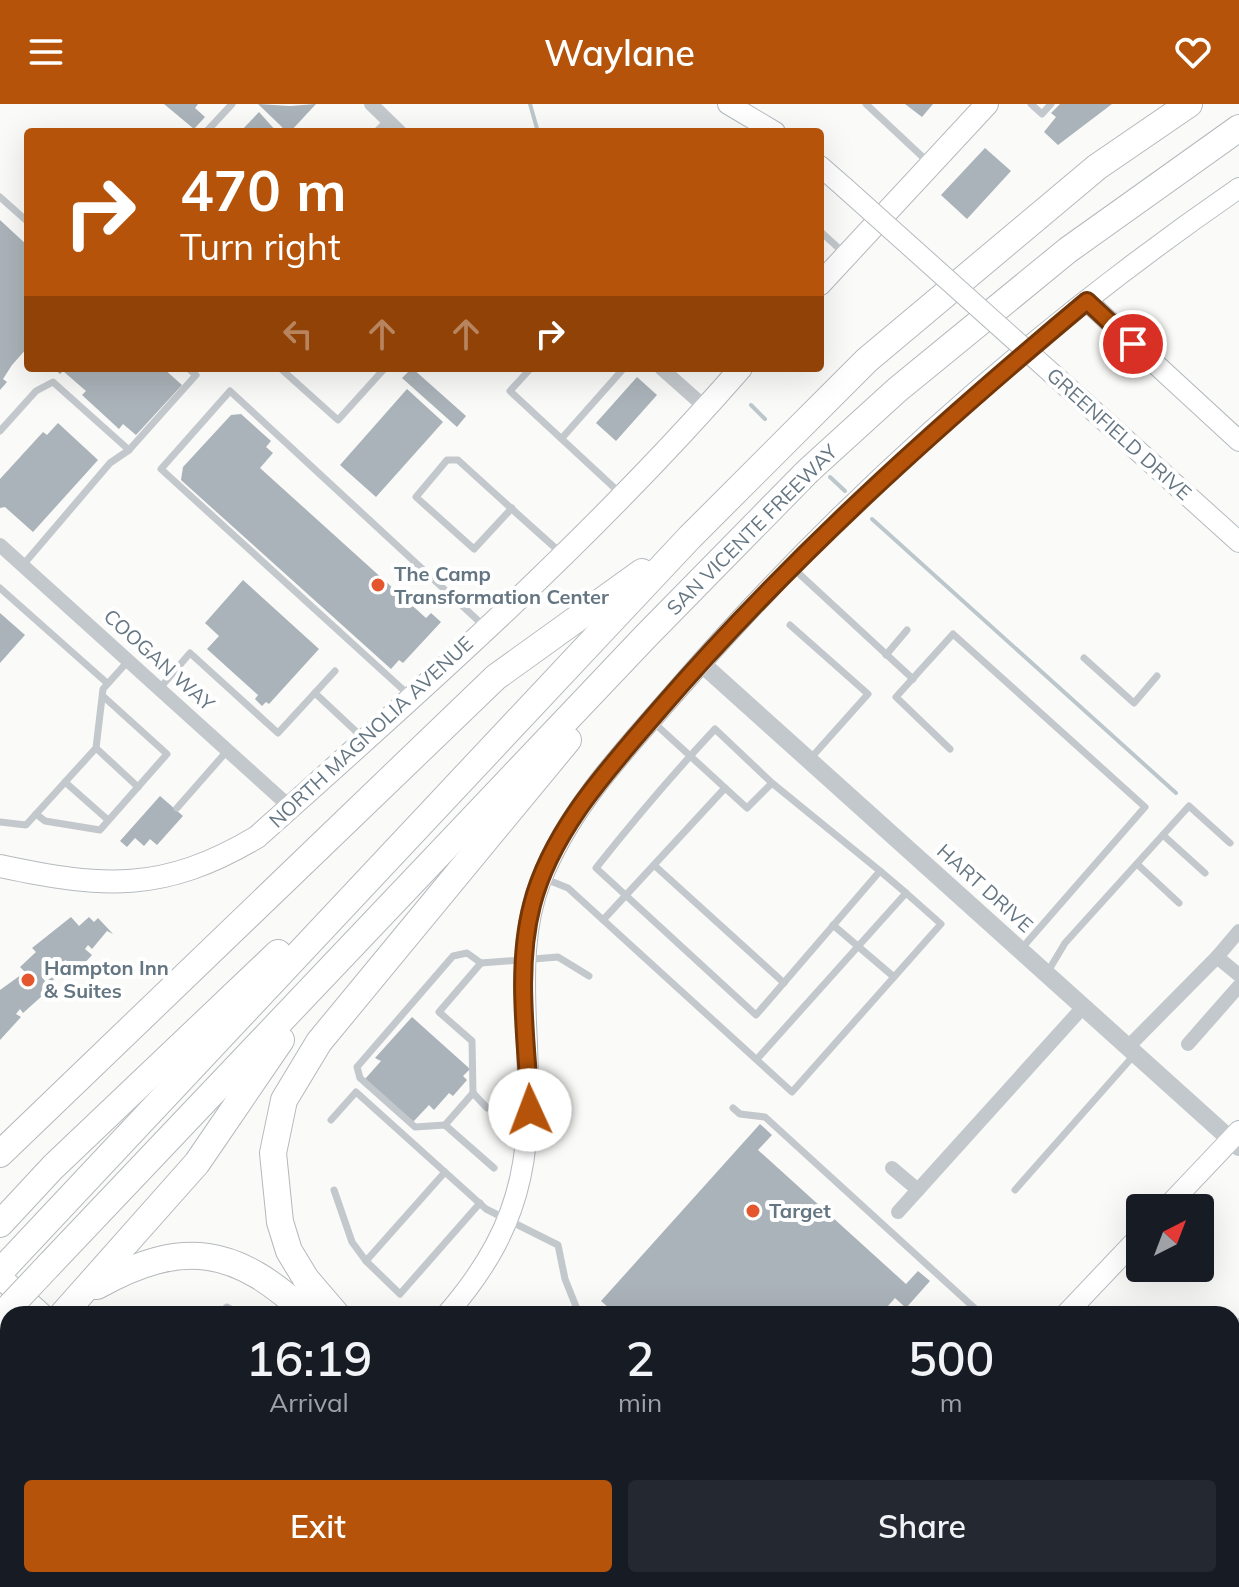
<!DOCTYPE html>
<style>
:root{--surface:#171b24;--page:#242831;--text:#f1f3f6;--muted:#9ea1a6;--accent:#b45309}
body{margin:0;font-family:Mulish,sans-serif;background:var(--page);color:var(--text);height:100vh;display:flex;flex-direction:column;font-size:30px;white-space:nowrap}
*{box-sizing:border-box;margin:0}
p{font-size:26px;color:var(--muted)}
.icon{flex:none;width:44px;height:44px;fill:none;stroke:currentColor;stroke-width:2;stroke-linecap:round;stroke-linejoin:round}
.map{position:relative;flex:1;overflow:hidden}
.side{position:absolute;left:0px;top:1202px;width:1240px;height:282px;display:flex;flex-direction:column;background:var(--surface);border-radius:24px 24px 0 0;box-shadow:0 8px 32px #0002}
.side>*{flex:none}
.top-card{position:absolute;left:24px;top:24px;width:800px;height:244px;border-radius:8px;box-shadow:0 8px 32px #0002;background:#b45309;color:#fff;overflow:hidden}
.needle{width:52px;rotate:42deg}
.buttons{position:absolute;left:1126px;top:1090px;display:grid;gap:16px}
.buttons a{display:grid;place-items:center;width:88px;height:88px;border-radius:8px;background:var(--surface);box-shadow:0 8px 32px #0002;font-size:40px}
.pin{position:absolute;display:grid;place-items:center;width:68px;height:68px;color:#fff;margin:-34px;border:4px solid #fff;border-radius:50%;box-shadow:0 2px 8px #0007}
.me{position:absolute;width:88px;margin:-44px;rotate:358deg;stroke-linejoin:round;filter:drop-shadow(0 0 6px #0008)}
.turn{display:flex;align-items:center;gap:28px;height:168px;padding:0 24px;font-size:36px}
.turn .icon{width:104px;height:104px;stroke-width:2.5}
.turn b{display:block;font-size:56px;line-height:68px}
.lanes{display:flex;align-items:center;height:76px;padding:0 24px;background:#0003;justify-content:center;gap:40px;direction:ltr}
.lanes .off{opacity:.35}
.eta{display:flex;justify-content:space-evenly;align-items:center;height:136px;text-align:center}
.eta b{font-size:48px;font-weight:600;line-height:56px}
.primary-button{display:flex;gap:16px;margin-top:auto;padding:16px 24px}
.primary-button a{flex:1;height:92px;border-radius:8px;background:var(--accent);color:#fff;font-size:32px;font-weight:600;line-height:92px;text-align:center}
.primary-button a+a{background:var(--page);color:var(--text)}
header{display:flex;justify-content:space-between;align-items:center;height:104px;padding:0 24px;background:var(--accent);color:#fff;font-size:36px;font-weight:600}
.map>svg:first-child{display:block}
</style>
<header><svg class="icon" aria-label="menu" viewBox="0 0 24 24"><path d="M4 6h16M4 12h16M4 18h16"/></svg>Waylane<svg class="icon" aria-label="heart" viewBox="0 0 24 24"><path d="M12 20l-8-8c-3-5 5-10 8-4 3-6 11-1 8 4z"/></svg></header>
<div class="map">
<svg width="1239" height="1483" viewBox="0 0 1239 1483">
<rect width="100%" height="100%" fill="#fafaf8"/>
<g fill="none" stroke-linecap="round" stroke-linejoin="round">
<!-- stream -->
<g stroke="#bbc7cb" stroke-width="4">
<path d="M530,0L538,28"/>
<path d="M751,301L765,315"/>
<path d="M830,373L845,387"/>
<path d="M872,415L1176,689"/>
</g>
</g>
<!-- building -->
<g fill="#aab3b9">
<path d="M164,0H198L195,4L205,13L194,25Z"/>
<path d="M258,0L290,2L316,0L290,28H283L282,23Z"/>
<path d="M905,0H933L922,13Z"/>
<path d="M1060,0H1112L1058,41L1044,28L1056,13L1051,9Z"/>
<path d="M259,8L277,28H240Z"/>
<path d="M985,44L1011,67L967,115L941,91Z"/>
<path d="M0,116L28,142V243L12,261L3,275L7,278L0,286Z"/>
<path d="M53,264H163L182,281L136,331L123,320L119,325L82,291L86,287L63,267L60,270Z"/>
<path d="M412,264L466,312L457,323L402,274Z"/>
<path d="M637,273L657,291L616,337L596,319Z"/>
<path d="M407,285L443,318L376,393L340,361Z"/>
<path d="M241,310L271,337L266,343L273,349L260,364L426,514L431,509L441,518L403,559L399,556L391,565L181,376L183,363L231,311Z"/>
<path d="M58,319L98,356L33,428L5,403L0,404V375L43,328L47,331Z"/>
<path d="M243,476L319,545L269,600L266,598L262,602L255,595L258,591L207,545L219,532L205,519Z"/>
<path d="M0,509L25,531L0,559Z"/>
<path d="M160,692L183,712L157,741L150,735L144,742L135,734L127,743L120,737Z"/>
<path d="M71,813L79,822L89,813L94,818L98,814L113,830L107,827L92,845L88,841L85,845L92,851L80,864L65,856L62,862L66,864L51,878L45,871L42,873L53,888L49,892L42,884V892L23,909L20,905L16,910L21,913L0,936V886L25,868L20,863L36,848L32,844Z"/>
<path d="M412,913L470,965L463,972L467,976L453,992L449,989L434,1006L429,1001L413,1018L365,975L381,957L375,954Z"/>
<path d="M760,1020L772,1031L758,1046L906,1180L918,1167L930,1177L906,1204L895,1194L881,1210H616L601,1197Z"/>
<path d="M601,1476H658L652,1483H595Z"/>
<path d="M688,1476H746L739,1483H696Z"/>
<path d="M869,1476H895L903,1483H863Z"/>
</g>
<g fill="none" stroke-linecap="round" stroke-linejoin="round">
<defs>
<g id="secondary">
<path d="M728,0L775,28"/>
<path d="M820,62L844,83"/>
<path d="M1087,197L1239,337"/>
<path d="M1056,273L1239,438"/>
<path d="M1166,1104L1239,1027"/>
<path d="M447,1210C531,1113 532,1041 526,919C524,871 523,821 541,776C569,705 622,649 671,593C837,401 1030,228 1239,84"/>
<path d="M1066,1210L1140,1132"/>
<path d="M819,1483L825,1476"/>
</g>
<g id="primary">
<path d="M820,180L987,0"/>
<path d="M0,762C103,784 163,789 257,733C424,584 594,433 741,264"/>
<path d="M0,1173L41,1210"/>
<path d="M0,1228L8,1235"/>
<path d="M281,1476L289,1483"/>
<path d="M338,1476L346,1483"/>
</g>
<g id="motorway">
<path d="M0,1050L496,573L642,468"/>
<path d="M0,1120L53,1063L278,849"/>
<path d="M49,1161L646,532L808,367L897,286L1068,146L1239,24"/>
<path d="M0,1168L690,433L867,256L1097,63L1189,0"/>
<path d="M97,1182C183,1134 236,1143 307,1210"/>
<path d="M63,1210L197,1059L281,936"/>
<path d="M336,1210L306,1175L289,1147L280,1118L273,1049L284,996L319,938L568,636"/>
<path d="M0,1278L8,1269"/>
</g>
</defs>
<!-- secondary casing -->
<use href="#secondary" stroke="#b3babf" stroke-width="22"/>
<!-- primary casing -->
<use href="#primary" stroke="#b5babe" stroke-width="24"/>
<!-- motorway casing -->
<use href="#motorway" stroke="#b4b9bd" stroke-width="28"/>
<!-- service -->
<g stroke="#c3c8cc" stroke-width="7">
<path d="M866,0L928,58"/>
<path d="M1031,0L1042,10L1051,0"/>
<path d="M206,28L232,0"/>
<path d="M376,28L388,16"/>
<path d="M0,93L28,118"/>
<path d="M820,127L845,150"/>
<path d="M280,264L338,316L385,264"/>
<path d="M531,264L510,287L621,390"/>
<path d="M0,327L36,287L53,278L129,346L196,271L188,264"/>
<path d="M562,334L624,264"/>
<path d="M512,404L474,445L416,393L447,356H458C492,387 526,418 560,448"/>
<path d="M23,461L110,359L129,346"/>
<path d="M794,465L913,575"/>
<path d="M0,484L107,579"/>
<path d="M790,521L868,590L810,655"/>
<path d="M886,551L907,526"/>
<path d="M1084,554L1134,599L1157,572"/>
<path d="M160,584L190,549L278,629L335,567"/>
<path d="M315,589L363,634"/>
<path d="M410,592L161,365L230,287L484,522"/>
<path d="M652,617L747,704L772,679L715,625C673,670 634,716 596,764L756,911L880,767L772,679"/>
<path d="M96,644L138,683"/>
<path d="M950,645L896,593L953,530L1145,703L1022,844"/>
<path d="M65,678L108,716"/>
<path d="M177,704L227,647"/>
<path d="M36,710L45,717L100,726L167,650L104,593"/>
<path d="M0,718L26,721L96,644L103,585L129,556"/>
<path d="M1163,731L1205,769"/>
<path d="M1137,760L1179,799"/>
<path d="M654,761L784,879"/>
<path d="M880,767L906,789"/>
<path d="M543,774L568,784L792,988L941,820L906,789L757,955"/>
<path d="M603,816L725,684"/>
<path d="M833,821L894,873"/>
<path d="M1047,869L1065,839L1189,702L1230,739"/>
<path d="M473,989L487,1004L524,1006"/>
<path d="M733,1004L740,1010L765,1013L981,1210"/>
<path d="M331,1016L356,988L486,1105L558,1141L565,1175L579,1210"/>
<path d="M445,1021L473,989L472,937L439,908L481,859"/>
<path d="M494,1064L445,1021L415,1023L360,974L357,963L453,852L467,849L481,859L558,853L589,872"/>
<path d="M334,1086L352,1138L366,1157L445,1068"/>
<path d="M1015,1086L1135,950"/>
<path d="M366,1157L400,1190L480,1099"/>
<path d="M218,1210L227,1203L240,1210"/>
<path d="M0,1398L8,1395"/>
<path d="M0,1429L8,1436"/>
<path d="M53,1476L61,1483"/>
<path d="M390,1483L397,1476"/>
<path d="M660,1483L667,1476"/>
<path d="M759,1483L765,1476"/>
</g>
<!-- minor -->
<g stroke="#c3c8cc" stroke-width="14">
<path d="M371,0L400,28"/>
<path d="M661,264L706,304"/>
<path d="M0,441L290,703"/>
<path d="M1217,853L1239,827"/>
<path d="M1188,940L1239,882"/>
<path d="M1128,943L1217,853L1239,871"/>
<path d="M892,1064L918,1086"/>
<path d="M898,1108L1084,902"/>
<path d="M1232,1229L1239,1221"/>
<path d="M1232,1410L1239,1417"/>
<path d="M205,1483L212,1476"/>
<path d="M1117,1483L1123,1476"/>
</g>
<!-- tertiary -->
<path stroke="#c3c8cc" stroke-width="18" d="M700,558L1239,1043"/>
<!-- secondary -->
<use href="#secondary" stroke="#fff" stroke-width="20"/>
<!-- primary -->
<use href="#primary" stroke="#fff" stroke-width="22"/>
<!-- motorway -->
<use href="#motorway" stroke="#fff" stroke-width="26"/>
<defs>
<path id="secondary-bridge" d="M844,83L1056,273"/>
<path id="motorway-bridge" d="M0,1213L49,1161"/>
</defs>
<!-- secondary-bridge casing -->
<use href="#secondary-bridge" stroke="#b3babf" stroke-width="22" stroke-linecap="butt"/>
<!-- motorway-bridge casing -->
<use href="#motorway-bridge" stroke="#b4b9bd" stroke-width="28" stroke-linecap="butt"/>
<!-- secondary-bridge -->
<use href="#secondary-bridge" stroke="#fff" stroke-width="20"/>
<!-- motorway-bridge -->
<use href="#motorway-bridge" stroke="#fff" stroke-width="26"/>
</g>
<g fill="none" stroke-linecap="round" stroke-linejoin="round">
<defs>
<path id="route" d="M530,1006C527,940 515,866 532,801C551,726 610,663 659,606C789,455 935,324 1087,197L1133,240"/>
</defs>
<!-- route casing -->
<use href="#route" stroke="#753606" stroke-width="20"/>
<!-- route -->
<use href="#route" stroke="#b45309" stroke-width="14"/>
</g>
<!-- markers -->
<g fill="#e4572e" stroke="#fff" stroke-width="3">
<circle cx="378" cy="481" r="8"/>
<circle cx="28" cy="876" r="8"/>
<circle cx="753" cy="1107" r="8"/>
</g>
<g text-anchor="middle" stroke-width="8" stroke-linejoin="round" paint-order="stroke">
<!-- street labels -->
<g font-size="20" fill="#657683" stroke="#fff">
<text transform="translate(1119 330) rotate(42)" y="7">GREENFIELD DRIVE</text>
<text transform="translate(752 426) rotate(-45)" y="7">SAN VICENTE FREEWAY</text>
<text transform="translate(159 556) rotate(42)" y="7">COOGAN WAY</text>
<text transform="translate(371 628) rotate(-43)" y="7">NORTH MAGNOLIA AVENUE</text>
<text transform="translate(985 784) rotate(42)" y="7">HART DRIVE</text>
</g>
<!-- poi labels -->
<g font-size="20" font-weight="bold" fill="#657683" stroke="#fff" text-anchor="start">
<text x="394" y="477">The Camp<tspan x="394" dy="23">Transformation Center</tspan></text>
<text x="44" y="871">Hampton Inn<tspan x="44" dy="23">&amp; Suites</tspan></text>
<text x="769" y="1114">Target</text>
</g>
</g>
</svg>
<div class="buttons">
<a><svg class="needle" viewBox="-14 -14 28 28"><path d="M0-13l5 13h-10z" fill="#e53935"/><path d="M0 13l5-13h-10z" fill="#9ea1a6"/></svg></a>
</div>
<div class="pin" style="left:1133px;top:240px;background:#d93025"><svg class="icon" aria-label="arrive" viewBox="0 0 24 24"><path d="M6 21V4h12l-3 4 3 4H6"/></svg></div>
<svg class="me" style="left:530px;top:1006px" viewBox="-20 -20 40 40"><circle r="19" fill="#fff"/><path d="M0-13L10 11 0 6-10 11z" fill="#b45309"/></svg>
<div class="top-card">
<div class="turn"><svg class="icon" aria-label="right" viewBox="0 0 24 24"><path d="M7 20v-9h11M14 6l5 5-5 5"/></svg><div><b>470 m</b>Turn right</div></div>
<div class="lanes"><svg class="icon off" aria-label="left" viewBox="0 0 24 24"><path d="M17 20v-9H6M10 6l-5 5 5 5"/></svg><svg class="icon off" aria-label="ahead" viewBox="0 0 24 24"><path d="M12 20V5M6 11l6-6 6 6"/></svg><svg class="icon off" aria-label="ahead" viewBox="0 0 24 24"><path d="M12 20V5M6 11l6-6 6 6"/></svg><svg class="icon" aria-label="right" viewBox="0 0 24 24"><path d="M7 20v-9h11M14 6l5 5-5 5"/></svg></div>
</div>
<section class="side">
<div class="eta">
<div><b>16:19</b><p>Arrival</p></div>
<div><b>2</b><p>min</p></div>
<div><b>500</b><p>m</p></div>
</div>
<div class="primary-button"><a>Exit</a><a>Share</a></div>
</section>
</div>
